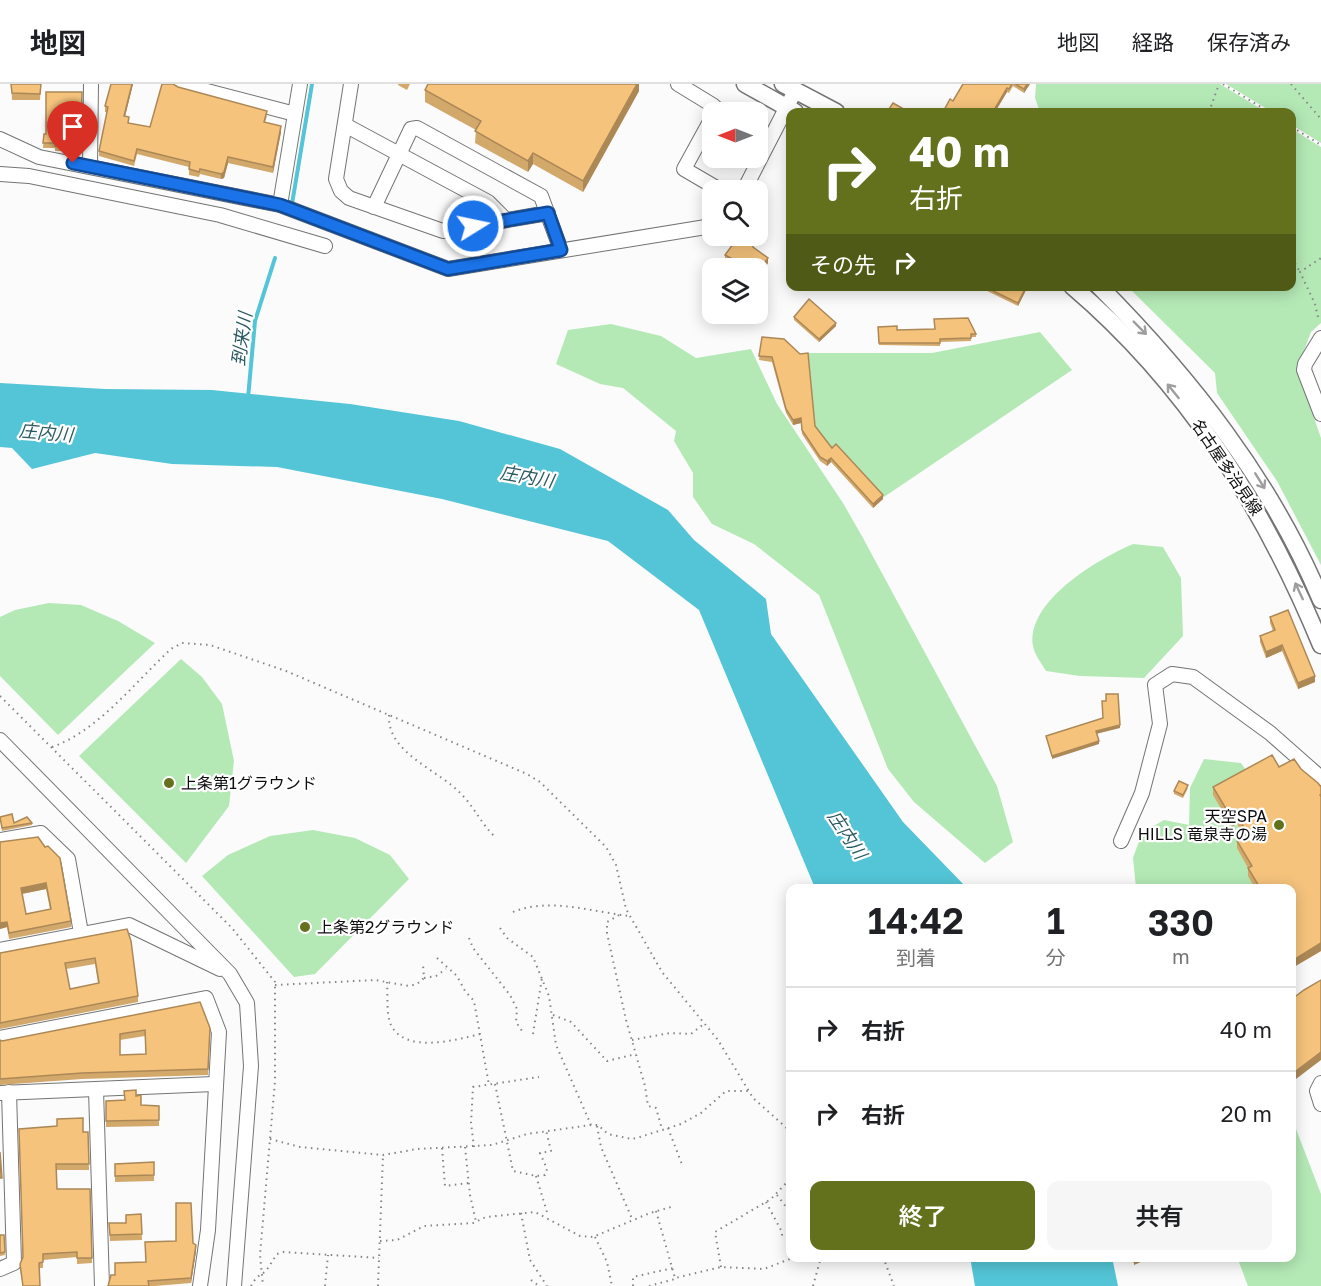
<!DOCTYPE html>
<html lang="ja">
<meta charset="utf-8">
<style>
:root{--surface:#fff;--page:#f6f6f6;--text:#202124;--muted:#757577;--line:#e0e0e0;--accent:#63711c}
body{margin:0;font-family:"Golos Text","Noto Sans JP",sans-serif;background:var(--page);color:var(--text);height:100vh;display:flex;flex-direction:column;font-size:22px;white-space:nowrap}
*{box-sizing:border-box;margin:0}
p{font-size:20px;color:var(--muted)}
.icon{flex:none;width:33px;height:33px;fill:none;stroke:currentColor;stroke-width:2;stroke-linecap:round;stroke-linejoin:round}
.map{position:relative;flex:1;overflow:hidden}
.drawer{position:absolute;left:786px;top:800px;width:510px;height:378px;display:flex;flex-direction:column;background:var(--surface);border-radius:12px;box-shadow:0 3px 15px #0003}
.drawer>*{flex:none}
.guide{position:absolute;left:786px;top:24px;width:510px;height:183px;border-radius:12px;box-shadow:0 3px 15px #0003;background:#63711c;color:#fff;overflow:hidden}
.needle{width:39px;rotate:270deg}
.controls{position:absolute;left:702px;top:18px;display:grid;gap:12px}
.controls a{display:grid;place-items:center;width:66px;height:66px;border-radius:12px;background:var(--surface);box-shadow:0 3px 15px #0003;font-size:30px}
.pin{position:absolute;display:grid;place-items:center;width:51px;height:51px;color:#fff;margin:-62px -26px;border-radius:50% 50% 50% 0;rotate:-45deg;box-shadow:0 0 6px #0007}
.pin .icon{rotate:45deg}
.me{position:absolute;width:66px;margin:-33px;rotate:80deg;stroke-linejoin:round;filter:drop-shadow(0 0 4px #0008)}
.turn{display:flex;align-items:center;gap:21px;height:126px;padding:0 24px;font-size:27px}
.turn .icon{width:78px;height:78px;stroke-width:2.5}
.turn b{display:block;font-size:42px;line-height:51px}
.then{display:flex;align-items:center;height:57px;padding:0 24px;background:#0003;gap:12px;font-size:22px}
.eta{display:flex;justify-content:space-evenly;align-items:center;height:102px;text-align:center}
.eta b{font-size:36px;font-weight:600;line-height:42px}
.primary-button{display:flex;gap:12px;margin-top:auto;padding:12px 24px}
.primary-button a{flex:1;height:69px;border-radius:12px;background:var(--accent);color:#fff;font-size:24px;font-weight:600;line-height:69px;text-align:center}
.primary-button a+a{background:var(--page);color:var(--text)}
ul{padding:0;list-style:none}
li{display:flex;align-items:center;gap:18px;height:84px;padding:0 24px;border-top:2px solid var(--line)}
li div{flex:1}
li b{display:block;font-size:22px}
li em{font-style:normal}
header{display:flex;align-items:center;gap:36px;box-sizing:border-box;height:84px;padding:0 30px;background:var(--surface);border-bottom:2px solid var(--line)}
header strong{font-size:28px}
nav{display:flex;gap:33px;margin-inline-start:auto;font-size:21px}
.map>svg:first-child{display:block}
</style>
<header>
<strong>地図</strong>
<nav><a>地図</a><a>経路</a><a>保存済み</a></nav>
</header>
<div class="map">
<svg width="1321" height="1202" viewBox="0 0 1321 1202">
<rect width="100%" height="100%" fill="#fbfbfc"/>
<!-- green -->
<g fill="#b4e9b5">
<path d="M1036,0H1220L1266,28H1040L1035,14Z"/>
<path d="M1226,0H1321V59L1292,41V28H1272Z"/>
<path d="M1292,45L1321,63V239L1311,248L1297,285L1321,354V481L1277,397L1217,309L1215,289L1128,203L1292,202Z"/>
<path d="M611,240L661,252L696,274L751,265L777,320L843,419L863,454L997,702L1013,758L985,779L914,718L888,685L819,511L754,460L712,440L693,413V389L674,357L676,347L623,304L600,300L556,280L568,246Z"/>
<path d="M1040,248L1072,286L878,417L816,353L802,269H932Z"/>
<path d="M1133,460L1163,463L1181,494L1183,552L1144,594L1080,592L1046,587C1042,580 1034,570 1033,562C1026,517 1098,475 1133,460Z"/>
<path d="M49,519L81,521L118,537L155,559L58,651L0,592V533L15,526Z"/>
<path d="M181,575L202,593L222,620L234,677L229,722L186,779L79,672Z"/>
<path d="M1204,675L1241,679L1275,729L1281,804H1136L1133,774L1142,749L1164,736L1189,741L1190,704Z"/>
<path d="M313,746L355,754L390,771L409,795L315,890L294,893L202,792L228,771L270,752Z"/>
<path d="M1292,1021L1296,1045L1321,1110V1202H1248L1237,1173H1292Z"/>
</g>
<!-- water -->
<g fill="#53c5d6">
<path d="M0,299L105,305L212,306L350,320L459,337L560,365L668,426L694,456L766,515L771,550L903,738L967,804H815L699,526L608,457L442,415L277,383L172,380L95,369L32,385L12,364L0,363Z"/>
<path d="M970,1173H1112L1118,1202H975Z"/>
</g>
<g fill="none" stroke-linecap="round" stroke-linejoin="round">
<!-- stream -->
<g stroke="#53c5d6" stroke-width="4">
<path d="M292,120L312,0"/>
<path d="M248,314L255,237L275,174"/>
</g>
<defs>
<g id="minor">
<path d="M180,0L295,30"/>
<path d="M351,0L336,95L341,107L349,114L443,147L548,129"/>
<path d="M678,0L714,22L715,28"/>
<path d="M712,34L684,85L720,106"/>
<path d="M345,41L488,118L506,136"/>
<path d="M0,55L39,73L280,121L300,0"/>
<path d="M90,82L91,0"/>
<path d="M0,90L29,92L220,131L325,162"/>
<path d="M744,106L795,7"/>
<path d="M280,121L448,185L712,142"/>
<path d="M374,123L411,45L417,44L541,112L561,166"/>
<path d="M1321,254L1305,280L1304,286L1321,330"/>
<path d="M0,656L230,890L247,919L251,982L234,1202"/>
<path d="M0,756L41,749L68,775L81,849"/>
<path d="M1121,757L1142,709L1160,640L1155,601L1172,590L1193,593L1270,649L1321,694"/>
<path d="M0,866L129,841L220,885"/>
<path d="M0,954L206,914L219,948L208,1146L200,1202"/>
<path d="M1321,999L1317,1007L1321,1020"/>
<path d="M96,1006L102,1202"/>
<path d="M0,1009L214,1000"/>
<path d="M0,1185L14,1179L9,1008"/>
</g>
<g id="major">
<path d="M745,0L795,28"/>
<path d="M783,0L836,28"/>
<path d="M1072,202C1187,300 1264,423 1321,561"/>
<path d="M1099,202C1190,294 1271,396 1321,516"/>
</g>
</defs>
<!-- minor casing -->
<use href="#minor" stroke="#737474" stroke-width="16"/>
<!-- major casing -->
<use href="#major" stroke="#737474" stroke-width="19"/>
<!-- path -->
<g stroke="#858585" stroke-width="2" stroke-dasharray="1.5 4.5" stroke-linecap="butt">
<path d="M1223,0L1269,28"/>
<path d="M1291,0L1321,35"/>
<path d="M1209,28L1219,0"/>
<path d="M1292,43L1321,61"/>
<path d="M1292,174L1300,188"/>
<path d="M1318,233L1315,220L1300,188L1321,174"/>
<path d="M0,612L232,844L275,898V997L260,1171L263,1202"/>
<path d="M389,631C387,670 440,686 462,711C474,723 481,739 494,752"/>
<path d="M52,663C98,647 135,598 171,565L182,559L210,561L286,587L527,690L540,698L606,763L616,781L626,825L662,888L718,956L753,1014L790,1047"/>
<path d="M513,828C549,813 592,828 630,832"/>
<path d="M619,831L607,838V849L626,936L645,1002L648,1022L656,1024L662,1045"/>
<path d="M500,844L507,854L533,873L549,912L556,961L591,1041"/>
<path d="M469,854L473,864L510,911L517,925L516,938L524,950"/>
<path d="M437,874L457,892L465,907L474,917L489,1001"/>
<path d="M424,894L436,892L446,885"/>
<path d="M387,898C388,911 386,930 391,941C405,970 456,956 480,950"/>
<path d="M275,901L375,896L409,902L417,900L424,894L423,881"/>
<path d="M553,931L571,938L607,977L636,970"/>
<path d="M533,950L542,894"/>
<path d="M632,956L670,949L691,950L705,939"/>
<path d="M495,1000L513,1087L536,1092L545,1091L547,1085L540,1069L551,1067L546,1046"/>
<path d="M597,1042L601,1063L633,1137"/>
<path d="M668,1044L683,1083"/>
<path d="M270,1055L300,1063L383,1071L417,1065L492,1061L527,1050L591,1041H598L608,1050L632,1055L640,1053L681,1040L701,1029L726,1007H748"/>
<path d="M465,1063L470,1111L476,1138"/>
<path d="M474,1063L471,1039L473,1003L539,993"/>
<path d="M442,1064L445,1102L469,1099"/>
<path d="M536,1092L547,1128L544,1131"/>
<path d="M777,1111L790,1128"/>
<path d="M766,1118L782,1148V1153"/>
<path d="M656,1127L675,1194L721,1183L764,1185L795,1173"/>
<path d="M521,1129L530,1176L547,1202"/>
<path d="M595,1153L607,1178L612,1202"/>
<path d="M380,1157L397,1156L424,1142L473,1139L486,1133L535,1128L580,1152L593,1153L650,1129L671,1123"/>
<path d="M883,1173L894,1202"/>
<path d="M721,1183L715,1148L771,1115L790,1095"/>
<path d="M531,1196L539,1202"/>
<path d="M251,1202L256,1194L266,1187L277,1170L283,1168L379,1174"/>
<path d="M325,1202L328,1171"/>
<path d="M378,1202L383,1071"/>
<path d="M633,1202V1193L673,1184"/>
<path d="M649,1202L675,1195"/>
<path d="M813,1202L821,1173"/>
</g>
<!-- minor -->
<use href="#minor" stroke="#fff" stroke-width="14"/>
<!-- major -->
<use href="#major" stroke="#fff" stroke-width="16"/>
</g>
<!-- wall -->
<g fill="#d3a86b" fill-rule="evenodd">
<path d="M11,0H41L40,16H12Z"/>
<path d="M111,0H133L125,32L129,39L150,43L178,3L267,32L265,38L281,48L273,89L228,79L224,94L221,95L200,90L199,93L189,91V83L137,70L134,82L99,72V67L107,28H105V22Z"/>
<path d="M398,0H410L407,6L398,1Z"/>
<path d="M639,0V7L583,108L533,80L528,88L475,59L476,46L425,18V6Z"/>
<path d="M963,0H1030L1024,9L1013,2L1009,9L1007,8L995,28H943L953,17Z"/>
<path d="M82,8L81,54H78V67H55V64H43L44,50H46Z"/>
<path d="M753,163L768,179L762,187L752,180L736,182L725,176V171Z"/>
<path d="M977,202H1026V206L1018,222Z"/>
<path d="M794,233L836,242L819,258L794,236Z"/>
<path d="M878,243L897,246L976,250V253H971V257L940,258V262L879,261Z"/>
<path d="M762,253L815,342L832,364L883,415L873,424L831,378L827,382L820,377L802,350L801,339L793,341L786,329L772,278L759,276Z"/>
<path d="M1270,533L1315,598L1298,605L1282,567L1266,574L1260,558V552L1273,547L1270,539Z"/>
<path d="M1272,671L1321,867L1292,884V804H1255L1248,792V784L1237,764V757L1244,752L1237,740L1232,743L1213,711V703Z"/>
<path d="M1188,704L1183,714L1174,710V707Z"/>
<path d="M0,733L14,739H32V741L2,747Z"/>
<path d="M38,753L71,837V843L9,855L7,843L0,845V758ZM46,805L50,825L26,830L22,810Z"/>
<path d="M127,845L138,912V918L0,945V869ZM95,880L98,899L70,905L66,885Z"/>
<path d="M200,918L210,944L208,991L82,995L0,1001V956L2,957ZM145,952L146,970L120,971V956Z"/>
<path d="M136,1012L141,1021L159,1022V1042L106,1043V1017L124,1016Z"/>
<path d="M19,1045L88,1048L89,1086H56L57,1105H90L92,1179L77,1180V1173L43,1176V1184H39L40,1202H23L20,1185V1180L23,1174Z"/>
<path d="M154,1078V1097L115,1098V1080Z"/>
<path d="M141,1130L142,1156L110,1157L109,1139H126Z"/>
<path d="M0,1151H4L5,1171L0,1172Z"/>
<path d="M193,1159L196,1167L191,1199L155,1202H108L115,1191Z"/>
</g>
<!-- shaded-wall -->
<g fill="#ac8857">
<path d="M132,0H133L124,37V32Z"/>
<path d="M637,0H639V7L583,108V97Z"/>
<path d="M1027,0H1030L1024,9V5Z"/>
<path d="M1007,4V8L995,28H993Z"/>
<path d="M281,42V48L273,89V83Z"/>
<path d="M533,69V80L528,88V77Z"/>
<path d="M228,73V79L224,94L221,95V90Z"/>
<path d="M768,174V179L762,187V182Z"/>
<path d="M752,175V180L750,184H747Z"/>
<path d="M1026,203V206L1018,222V219Z"/>
<path d="M836,239V242L819,258V255Z"/>
<path d="M801,334V339L793,341V336Z"/>
<path d="M831,374V378L827,382V377Z"/>
<path d="M883,411V415L873,424V420Z"/>
<path d="M1282,561V567L1266,574V568Z"/>
<path d="M1315,592V598L1298,605V599Z"/>
<path d="M1120,641V644L1096,650V647Z"/>
<path d="M1099,657V660L1052,675V672Z"/>
<path d="M1237,732V740L1232,743V735Z"/>
<path d="M46,799V805L21,810V804Z"/>
<path d="M7,838V843L0,845V839Z"/>
<path d="M1321,859V867L1292,884V877Z"/>
<path d="M1321,968V976L1292,998V990Z"/>
<path d="M196,1161V1167L191,1199V1194Z"/>
<path d="M1143,1174V1177L1134,1181V1178Z"/>
</g>
<!-- building -->
<g fill="#f5c37c" stroke="#ac8857" stroke-width="1.5" fill-rule="evenodd">
<path d="M11,0H41L40,10L12,9Z"/>
<path d="M111,0H132L124,32L129,33L128,39L150,43L162,0H173L178,3L267,27L264,38L281,42L273,83L228,73L224,88L221,90L200,85L199,88L189,85L190,78L137,65L134,77L99,67L108,23L105,22Z"/>
<path d="M428,0H637L583,97L533,69L528,77L475,47L481,37L425,6Z"/>
<path d="M963,0H1012L1009,5L1007,4L993,28H943L950,15L953,17Z"/>
<path d="M1015,0H1027L1024,5Z"/>
<path d="M46,8H82L81,49H78V62H55V59H43L44,50H46Z"/>
<path d="M893,19L907,27L906,28H887Z"/>
<path d="M739,152H743L752,157L753,163L768,174L762,182L752,175L747,184H735L738,178L725,171Z"/>
<path d="M983,202H1026V203L1018,219Z"/>
<path d="M809,215L836,239L819,255L794,233Z"/>
<path d="M968,234L976,250H971V254L940,255V259H879L878,243L897,242V246L935,245L934,235Z"/>
<path d="M762,253L784,255L800,270L808,269L815,342L832,364L836,360L883,411L873,420L831,374L827,377L820,373L802,346L801,334L793,336L786,325L772,273L759,272Z"/>
<path d="M1288,526L1315,592L1298,599L1282,561L1266,568L1260,552L1275,546L1270,533Z"/>
<path d="M1106,610H1118L1120,641L1096,647L1099,657L1052,672L1046,652L1103,634L1102,617H1106Z"/>
<path d="M1272,671L1279,683L1294,675L1301,685L1318,699L1321,703V710L1320,711L1321,713V859L1292,877V804H1260L1248,784L1252,782L1237,757L1248,750L1237,732L1232,735L1213,703Z"/>
<path d="M1179,697L1188,701L1183,711L1174,707Z"/>
<path d="M12,730L14,739L27,733L32,739L2,744L0,733Z"/>
<path d="M38,753L45,763L48,762L60,774L71,837L9,849L7,838L0,839V758ZM46,799L51,825L26,830L21,804Z"/>
<path d="M127,845L131,857L138,912L0,939V869ZM95,874L99,899L70,905L65,879Z"/>
<path d="M1321,896V968L1292,990V915L1304,906Z"/>
<path d="M200,918L210,944L208,985L82,989L0,995V956L2,957ZM145,946L146,970L120,971V950Z"/>
<path d="M136,1006V1012L141,1011V1021L159,1022V1036L106,1037V1017L125,1016L124,1007Z"/>
<path d="M83,1034V1048H88L89,1080H56L57,1105H90L92,1174H77V1168L43,1170V1178L39,1179L40,1202H23L20,1180L23,1173L19,1045L57,1042V1035Z"/>
<path d="M0,1068L2,1094H0Z"/>
<path d="M154,1078V1091L115,1092V1080Z"/>
<path d="M176,1119H191L193,1159L196,1161L191,1194L148,1197L149,1202H108L111,1191H115V1179L146,1178L145,1158L176,1157Z"/>
<path d="M141,1130L142,1150L110,1151L109,1139H126V1131Z"/>
<path d="M0,1151H4L5,1168L0,1169Z"/>
<path d="M1132,1173H1143V1174L1134,1178Z"/>
</g>
<!-- one-way arrows -->
<defs><path id="oneway-shaft" d="M-6 0H5M1.5-3L5.5 0L1.5 3" fill="none" stroke-width="1.6" stroke-linecap="round" stroke-linejoin="round" transform="scale(1.5)"/></defs>
<g stroke="#9e9e9e">
<use href="#oneway-shaft" transform="translate(1140 244) rotate(45)"/>
<use href="#oneway-shaft" transform="translate(1173 307) rotate(-129)"/>
<use href="#oneway-shaft" transform="translate(1260 397) rotate(58)"/>
<use href="#oneway-shaft" transform="translate(1299 507) rotate(-115)"/>
</g>
<g fill="none" stroke-linecap="round" stroke-linejoin="round">
<defs>
<path id="route" d="M73,79L280,121L448,185L561,166L548,129L473,142"/>
</defs>
<!-- route casing -->
<use href="#route" stroke="#114b97" stroke-width="15"/>
<!-- route -->
<use href="#route" stroke="#1a73e8" stroke-width="10"/>
</g>
<!-- markers -->
<g fill="#63711c" stroke="#fff" stroke-width="2">
<circle cx="169" cy="699" r="6"/>
<circle cx="1279" cy="741" r="6"/>
<circle cx="305" cy="843" r="6"/>
</g>
<g text-anchor="middle" stroke-width="4.5" stroke-linejoin="round" paint-order="stroke">
<!-- street labels -->
<g font-size="16" fill="#0d0d0d" stroke="#fff">
<text transform="translate(1227 383) rotate(56)" y="6">名古屋多治見線</text>
</g>
<!-- poi labels -->
<g font-size="16" fill="#0d0d0d" stroke="#fff" text-anchor="start">
<text x="181" y="705">上条第1グラウンド</text>
<text x="1267" y="738" text-anchor="end">天空SPA<tspan x="1267" dy="18">HILLS 竜泉寺の湯</tspan></text>
<text x="317" y="849">上条第2グラウンド</text>
</g>
<!-- water labels -->
<g font-size="18" font-style="italic" fill="#2a5a62" stroke="#fff">
<text transform="translate(242 255) rotate(-82)" y="6">到来川</text>
<text transform="translate(46 349) rotate(5)" y="6">庄内川</text>
<text transform="translate(527 393) rotate(10)" y="6">庄内川</text>
<text transform="translate(847 751) rotate(56)" y="6">庄内川</text>
</g>
</g>
</svg>
<div class="controls">
<a><svg class="needle" viewBox="-14 -14 28 28"><path d="M0-13l5 13h-10z" fill="#e53935"/><path d="M0 13l5-13h-10z" fill="#757577"/></svg></a>
<a><svg class="icon" aria-label="search" viewBox="0 0 24 24"><circle cx="10" cy="10" r="6"/><path d="M15 15l6 6"/></svg></a>
<a><svg class="icon" aria-label="layers" viewBox="0 0 24 24"><path d="M12 4l9 5-9 5-9-5zM3 14l9 5 9-5"/></svg></a>
</div>
<div class="pin" style="left:73px;top:79px;background:#d93025"><svg class="icon" aria-label="arrive" viewBox="0 0 24 24"><path d="M6 21V4h12l-3 4 3 4H6"/></svg></div>
<svg class="me" style="left:473px;top:142px" viewBox="-20 -20 40 40"><circle r="17" fill="#1a73e8" stroke="#fff" stroke-width="3"/><path d="M0-11L8 9 0 5-8 9z" fill="#fff"/></svg>
<div class="guide">
<div class="turn"><svg class="icon" aria-label="right" viewBox="0 0 24 24"><path d="M7 20v-9h11M14 6l5 5-5 5"/></svg><div><b>40 m</b>右折</div></div>
<div class="then">その先<svg class="icon" aria-label="right" viewBox="0 0 24 24"><path d="M7 20v-9h11M14 6l5 5-5 5"/></svg></div>
</div>
<section class="drawer">
<div class="eta">
<div><b>14:42</b><p>到着</p></div>
<div><b>1</b><p>分</p></div>
<div><b>330</b><p>m</p></div>
</div>
<ul>
<li><svg class="icon" aria-label="right" viewBox="0 0 24 24"><path d="M7 20v-9h11M14 6l5 5-5 5"/></svg><div><b>右折</b></div><em>40 m</em></li>
<li><svg class="icon" aria-label="right" viewBox="0 0 24 24"><path d="M7 20v-9h11M14 6l5 5-5 5"/></svg><div><b>右折</b></div><em>20 m</em></li>
</ul>
<div class="primary-button"><a>終了</a><a>共有</a></div>
</section>
</div>
